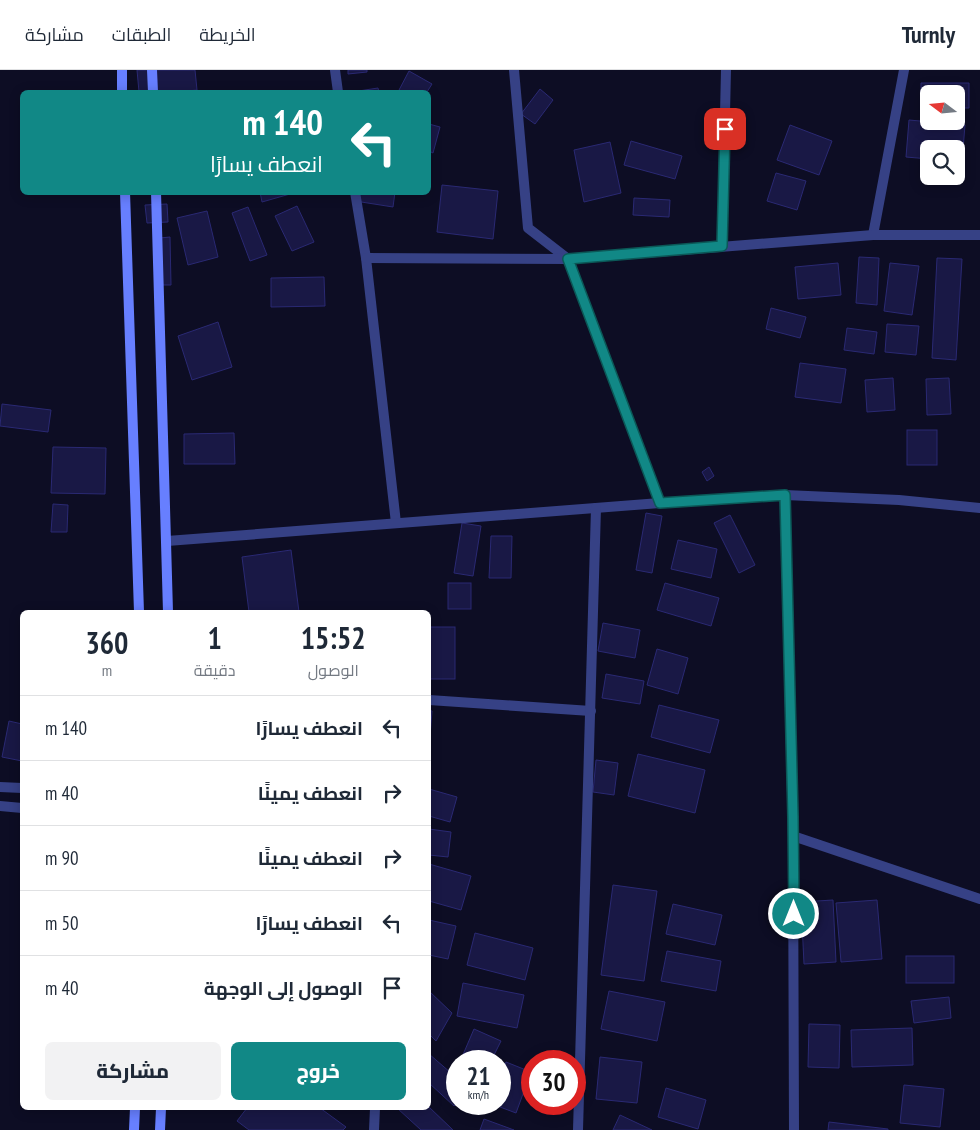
<!DOCTYPE html>
<html lang="ar">
<meta charset="utf-8">
<style>
:root{--surface:#fff;--page:#f2f2f3;--text:#1f2937;--muted:#747a83;--line:#e0e1e3;--accent:#118886}
body{margin:0;font-family:"PT Sans Narrow",Cairo,sans-serif;background:var(--page);color:var(--text);direction:rtl;height:100vh;display:flex;flex-direction:column;font-size:19px;white-space:nowrap}
*{box-sizing:border-box;margin:0}
p{font-size:16px;color:var(--muted)}
.icon{flex:none;width:28px;height:28px;fill:none;stroke:currentColor;stroke-width:2;stroke-linecap:round;stroke-linejoin:round}
.map{position:relative;flex:1;overflow:hidden;direction:ltr}
.drawer{position:absolute;left:20px;top:540px;width:411px;height:500px;display:flex;flex-direction:column;background:var(--surface);border-radius:8px;box-shadow:0 2px 12px #0003;direction:rtl}
.drawer>*{flex:none}
.hud{position:absolute;left:20px;top:20px;width:411px;height:105px;border-radius:8px;box-shadow:0 2px 12px #0003;direction:rtl;background:#118886;color:#fff;overflow:hidden}
.needle{width:32px;rotate:286deg}
.controls{position:absolute;left:920px;top:15px;display:grid;gap:10px}
.controls a{display:grid;place-items:center;width:45px;height:45px;border-radius:8px;background:var(--surface);box-shadow:0 2px 12px #0003;font-size:25px}
.speed{position:absolute;left:446px;top:980px;display:flex;gap:10px;font-size:25px;font-weight:700;text-align:center}
.speed>*{display:grid;place-content:center;width:65px;height:65px;border-radius:50%;background:var(--surface);box-shadow:0 2px 12px #0003;line-height:1}
.speed small{font-size:12px;font-weight:400}
.speed .limit{border:8px solid #d22;background:#fff;color:#111}
.pin{position:absolute;display:grid;place-items:center;width:42px;height:42px;color:#fff;margin:-21px;border-radius:10px;box-shadow:0 2px 8px #0006}
.me{position:absolute;width:55px;margin:-28px;rotate:0deg;stroke-linejoin:round;filter:drop-shadow(0 0 4px #0008)}
.turn{display:flex;align-items:center;gap:18px;height:105px;padding:0 25px;font-size:22px}
.turn .icon{width:65px;height:65px;stroke-width:2.5}
.turn b{display:block;font-size:35px;line-height:42px}
.eta{display:flex;justify-content:space-evenly;align-items:center;height:85px;text-align:center}
.eta b{font-size:30px;font-weight:800;line-height:35px}
.action{display:flex;gap:10px;margin-top:auto;padding:10px 25px}
.action a{flex:1;height:58px;border-radius:8px;background:var(--accent);color:#fff;font-size:20px;font-weight:800;line-height:58px;text-align:center}
.action a+a{background:var(--page);color:var(--text)}
ul{padding:0;list-style:none}
li{display:flex;align-items:center;gap:15px;height:65px;padding:0 25px;border-top:1px solid var(--line)}
li div{flex:1}
li b{display:block;font-size:19px}
li em{font-style:normal}
header{display:flex;align-items:center;gap:30px;box-sizing:border-box;height:70px;padding:0 25px;background:var(--surface);border-bottom:1px solid var(--line)}
header strong{font-size:24px}
nav{display:flex;gap:28px;margin-inline-start:auto;font-size:18px}
.map>svg:first-child{display:block}
</style>
<header>
<strong>Turnly</strong>
<nav><a>الخريطة</a><a>الطبقات</a><a>مشاركة</a></nav>
</header>
<div class="map">
<svg width="980" height="1060" viewBox="0 0 980 1060">
<rect width="100%" height="100%" fill="#0d0d24"/>
<!-- building -->
<g fill="#191845" stroke="#2a2973">
<path d="M137,0H195L197,20L177,22H139Z"/>
<path d="M348,0H367V2L348,4Z"/>
<path d="M409,1L432,14L427,22H398Z"/>
<path d="M921,13H969V38H956V24H929V38H921Z"/>
<path d="M378,18L379,22H352Z"/>
<path d="M540,19L553,30L535,54L521,44Z"/>
<path d="M909,50L965,55L962,92L956,91V79H929V89L906,87Z"/>
<path d="M429,54L440,57L433,83L429,81Z"/>
<path d="M790,55L832,71L819,105L777,90Z"/>
<path d="M631,71L682,86L675,109L624,95Z"/>
<path d="M610,72L621,123L584,132L574,80Z"/>
<path d="M776,103L806,111L797,140L767,131Z"/>
<path d="M442,115L498,121L493,169L437,162Z"/>
<path d="M260,122H297L262,132Z"/>
<path d="M357,122H395L393,137L355,131Z"/>
<path d="M634,128L670,130L669,147L633,145Z"/>
<path d="M167,134L168,152L147,153L145,135Z"/>
<path d="M297,136L314,172L292,181L275,146Z"/>
<path d="M248,137L267,185L250,191L232,143Z"/>
<path d="M207,141L218,187L188,195L177,148Z"/>
<path d="M170,167L171,215H162L160,168Z"/>
<path d="M859,187L879,188L877,235L856,233Z"/>
<path d="M937,188L962,189L956,290L932,288Z"/>
<path d="M838,193L841,225L798,229L795,197Z"/>
<path d="M890,193L919,196L912,245L884,241Z"/>
<path d="M324,207L325,236L271,237V208Z"/>
<path d="M771,238L806,247L800,268L766,259Z"/>
<path d="M218,252L232,297L192,310L178,266Z"/>
<path d="M887,254L919,256L916,285L885,282Z"/>
<path d="M847,258L877,262L874,284L844,280Z"/>
<path d="M800,293L846,299L841,333L795,327Z"/>
<path d="M893,308L895,340L867,342L865,310Z"/>
<path d="M949,308L951,344L927,345L926,309Z"/>
<path d="M2,334L51,340L48,362L0,356Z"/>
<rect x="907" y="360" width="30" height="35"/>
<path d="M234,363L235,394H184V364Z"/>
<path d="M53,377L106,378L105,424L51,423Z"/>
<path d="M709,397L714,406L707,411L702,402Z"/>
<path d="M53,434L68,435L67,462H51Z"/>
<path d="M646,443L662,446L652,503L636,500Z"/>
<path d="M730,445L755,495L739,503L714,453Z"/>
<path d="M462,453L481,456L473,506L454,503Z"/>
<path d="M491,466H512L511,508H489Z"/>
<path d="M678,470L717,479L711,508L671,499Z"/>
<path d="M291,480L299,542H249L242,487Z"/>
<rect x="448" y="513" width="23" height="26"/>
<path d="M665,513L719,528L711,556L657,540Z"/>
<path d="M603,553L640,560L635,588L598,581Z"/>
<rect x="429" y="557" width="26" height="52"/>
<path d="M657,579L688,588L678,624L647,615Z"/>
<path d="M606,604L644,611L640,634L602,628Z"/>
<path d="M659,635L719,650L710,683L651,667Z"/>
<path d="M429,640L432,641L429,679Z"/>
<path d="M9,651L22,654V691L2,687Z"/>
<path d="M638,684L705,700L695,743L628,726Z"/>
<path d="M596,690L618,693L614,725L593,722Z"/>
<path d="M429,719L457,727L450,752L429,746Z"/>
<path d="M429,759L451,762L448,787L429,785Z"/>
<path d="M429,794L471,806L461,840L429,831Z"/>
<path d="M613,815L657,821L644,911L601,905Z"/>
<path d="M833,830L836,892L804,894L801,832Z"/>
<path d="M877,830L882,889L841,892L836,833Z"/>
<path d="M673,834L722,845L715,875L666,864Z"/>
<path d="M429,850L456,856L448,889L429,885Z"/>
<path d="M475,863L533,878L525,910L467,895Z"/>
<path d="M667,881L721,891L716,921L661,911Z"/>
<rect x="906" y="886" width="48" height="27"/>
<path d="M463,913L524,925L517,958L457,946Z"/>
<path d="M429,921L452,943L436,971L429,964Z"/>
<path d="M609,921L665,932L657,971L601,959Z"/>
<path d="M949,927L951,948L914,953L911,931Z"/>
<path d="M809,954L840,955L839,998L808,997Z"/>
<path d="M912,958L913,995L852,997L851,960Z"/>
<path d="M474,959L501,971L491,991H472L462,987Z"/>
<path d="M429,984L458,1009V1032L454,1036L429,1013Z"/>
<path d="M600,987L642,992L637,1033L596,1029Z"/>
<path d="M506,992L531,1002L516,1043L492,1034H500V1009Z"/>
<path d="M904,1015L944,1019L940,1057L900,1053Z"/>
<path d="M666,1018L706,1030L698,1059L658,1047Z"/>
<path d="M429,1037L453,1060H421L397,1038Z"/>
<path d="M247,1038H320L346,1057L343,1060H249L237,1051Z"/>
<path d="M620,1045L652,1060H613Z"/>
<path d="M484,1049L514,1060H480Z"/>
<path d="M829,1052L888,1059V1060H828Z"/>
</g>
<g fill="none" stroke-linecap="round" stroke-linejoin="round">
<!-- street -->
<g stroke="#364185" stroke-width="10">
<path d="M335,0L338,22"/>
<path d="M514,0L528,158L568,189L660,433"/>
<path d="M355,122L366,188L396,453"/>
<path d="M873,165L904,0"/>
<path d="M722,176L726,0"/>
<path d="M366,188L568,189L873,165H980"/>
<path d="M785,425L793,766L794,1060"/>
<path d="M167,471L660,433L785,425L899,430L980,438"/>
<path d="M429,630L591,641"/>
<path d="M0,717L22,718"/>
<path d="M0,736L22,738"/>
<path d="M793,766L980,829"/>
<path d="M374,1060L375,1038"/>
<path d="M578,1060L596,438"/>
</g>
<!-- secondary -->
<g stroke="#677fff" stroke-width="10">
<path d="M122,0V22"/>
<path d="M152,0L153,22"/>
<path d="M125,122L139,542"/>
<path d="M156,122L168,542"/>
<path d="M134,1060L135,1038"/>
<path d="M160,1060L161,1038"/>
</g>
</g>
<g fill="none" stroke-linecap="round" stroke-linejoin="round">
<defs>
<path id="route" d="M725,59L722,176L568,189L660,433L785,425L793,747L794,844"/>
</defs>
<!-- route casing -->
<use href="#route" stroke="#0b5857" stroke-width="12"/>
<!-- route -->
<use href="#route" stroke="#118886" stroke-width="9"/>
</g>
</svg>
<div class="controls">
<a><svg class="needle" viewBox="-14 -14 28 28"><path d="M0-13l5 13h-10z" fill="#e53935"/><path d="M0 13l5-13h-10z" fill="#747a83"/></svg></a>
<a><svg class="icon" aria-label="search" viewBox="0 0 24 24"><circle cx="10" cy="10" r="6"/><path d="M15 15l6 6"/></svg></a>
</div>
<div class="speed"><div>21<small>km/h</small></div><div class="limit">30</div></div>
<div class="pin" style="left:725px;top:59px;background:#d93025"><svg class="icon" aria-label="arrive" viewBox="0 0 24 24"><path d="M6 21V4h12l-3 4 3 4H6"/></svg></div>
<svg class="me" style="left:794px;top:844px" viewBox="-20 -20 40 40"><circle r="17" fill="#118886" stroke="#fff" stroke-width="3"/><path d="M0-11L8 9 0 5-8 9z" fill="#fff"/></svg>
<div class="hud">
<div class="turn"><svg class="icon" aria-label="left" viewBox="0 0 24 24"><path d="M17 20v-9H6M10 6l-5 5 5 5"/></svg><div><b>140 m</b>انعطف يسارًا</div></div>
</div>
<section class="drawer">
<div class="eta">
<div><b>15:52</b><p>الوصول</p></div>
<div><b>1</b><p>دقيقة</p></div>
<div><b>360</b><p>m</p></div>
</div>
<ul>
<li><svg class="icon" aria-label="left" viewBox="0 0 24 24"><path d="M17 20v-9H6M10 6l-5 5 5 5"/></svg><div><b>انعطف يسارًا</b></div><em>140 m</em></li>
<li><svg class="icon" aria-label="right" viewBox="0 0 24 24"><path d="M7 20v-9h11M14 6l5 5-5 5"/></svg><div><b>انعطف يمينًا</b></div><em>40 m</em></li>
<li><svg class="icon" aria-label="right" viewBox="0 0 24 24"><path d="M7 20v-9h11M14 6l5 5-5 5"/></svg><div><b>انعطف يمينًا</b></div><em>90 m</em></li>
<li><svg class="icon" aria-label="left" viewBox="0 0 24 24"><path d="M17 20v-9H6M10 6l-5 5 5 5"/></svg><div><b>انعطف يسارًا</b></div><em>50 m</em></li>
<li><svg class="icon" aria-label="arrive" viewBox="0 0 24 24"><path d="M6 21V4h12l-3 4 3 4H6"/></svg><div><b>الوصول إلى الوجهة</b></div><em>40 m</em></li>
</ul>
<div class="action"><a>خروج</a><a>مشاركة</a></div>
</section>
</div>
